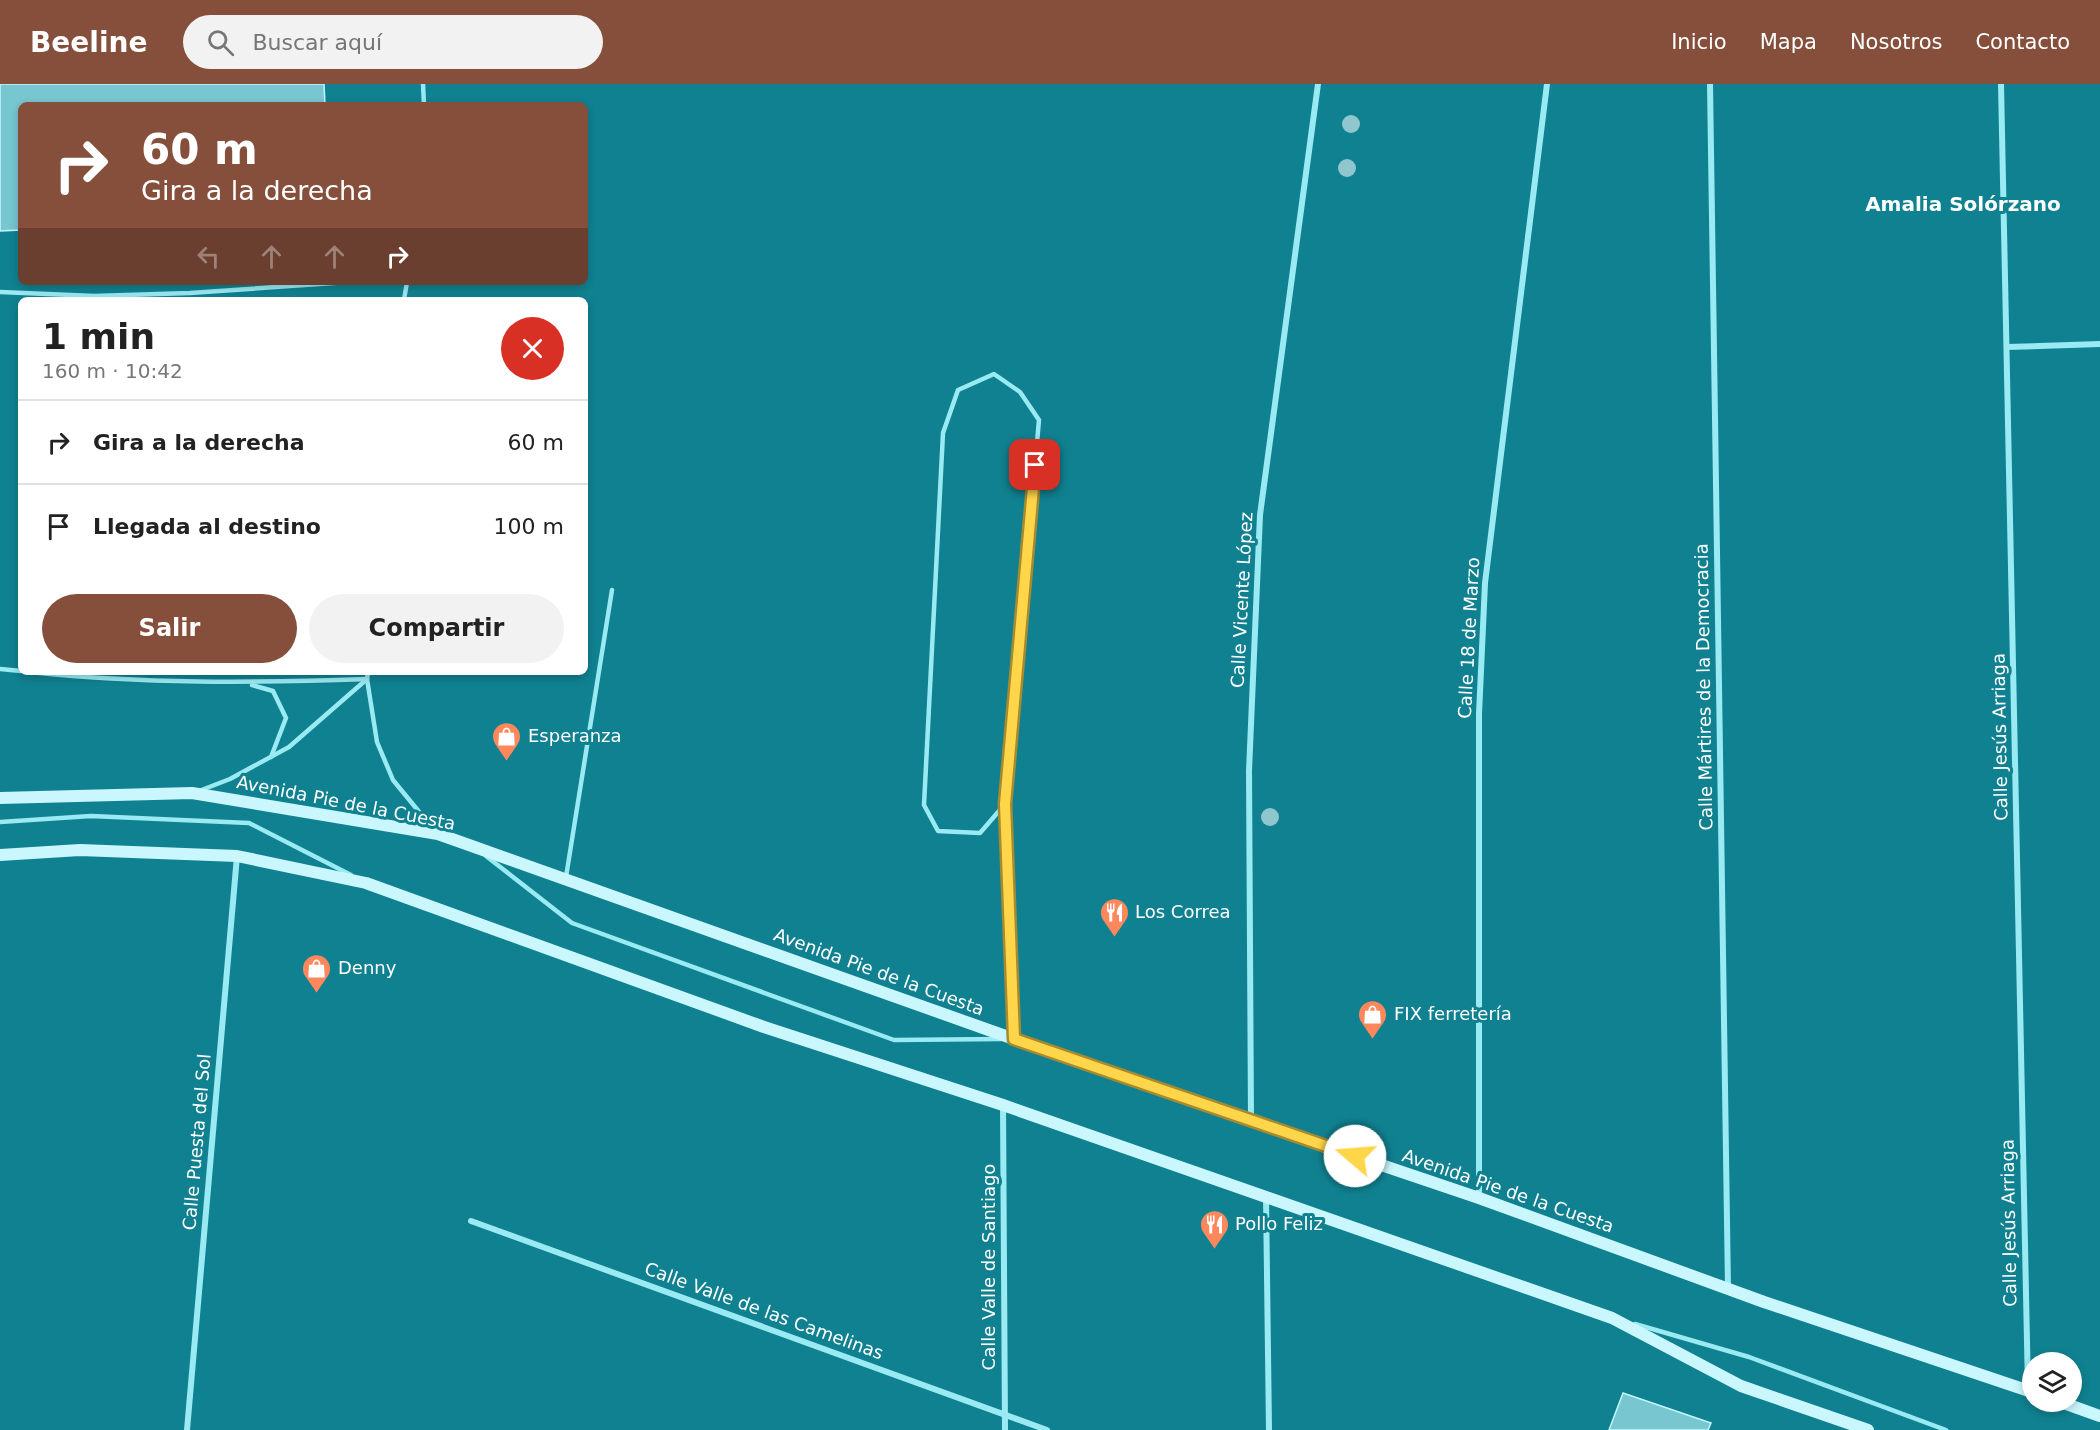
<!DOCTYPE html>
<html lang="es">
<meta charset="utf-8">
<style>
:root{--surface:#fff;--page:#f2f2f2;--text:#222;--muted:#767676;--line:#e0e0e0;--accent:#854f3c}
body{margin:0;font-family:"DejaVu Sans",sans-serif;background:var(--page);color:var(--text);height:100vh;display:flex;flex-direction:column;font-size:22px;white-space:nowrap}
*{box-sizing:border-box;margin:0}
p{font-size:20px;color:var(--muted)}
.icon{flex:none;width:33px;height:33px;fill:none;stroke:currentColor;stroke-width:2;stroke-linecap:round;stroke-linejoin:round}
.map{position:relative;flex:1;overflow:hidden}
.sheet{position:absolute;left:18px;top:213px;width:570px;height:378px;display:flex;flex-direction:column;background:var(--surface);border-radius:9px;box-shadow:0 3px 9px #0003}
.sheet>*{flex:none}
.top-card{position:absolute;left:18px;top:18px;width:570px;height:183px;border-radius:9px;box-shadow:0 3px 9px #0003;background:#854f3c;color:#fff;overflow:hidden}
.controls{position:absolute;left:2022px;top:1268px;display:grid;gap:12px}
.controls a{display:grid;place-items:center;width:60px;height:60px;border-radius:50%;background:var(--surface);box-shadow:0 3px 9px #0003;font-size:30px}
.pin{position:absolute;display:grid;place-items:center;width:51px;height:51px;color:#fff;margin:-26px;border-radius:12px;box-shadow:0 3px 9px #0006}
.me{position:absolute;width:66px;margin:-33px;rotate:288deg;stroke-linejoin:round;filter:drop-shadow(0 0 4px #0008)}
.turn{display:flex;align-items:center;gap:21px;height:126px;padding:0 24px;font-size:27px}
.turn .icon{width:78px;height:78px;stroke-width:2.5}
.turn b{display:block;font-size:42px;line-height:51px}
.lanes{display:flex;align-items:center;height:57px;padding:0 24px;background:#0003;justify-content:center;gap:30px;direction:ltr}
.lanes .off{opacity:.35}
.round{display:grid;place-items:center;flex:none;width:63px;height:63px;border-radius:32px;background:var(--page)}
.headline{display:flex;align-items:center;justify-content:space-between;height:102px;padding:0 24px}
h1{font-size:36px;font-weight:700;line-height:45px}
.button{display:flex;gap:12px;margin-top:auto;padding:12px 24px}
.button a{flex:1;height:69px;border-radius:36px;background:var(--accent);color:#fff;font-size:24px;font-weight:700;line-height:69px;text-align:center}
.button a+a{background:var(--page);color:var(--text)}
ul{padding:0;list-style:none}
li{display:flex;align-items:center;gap:18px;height:84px;padding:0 24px;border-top:2px solid var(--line)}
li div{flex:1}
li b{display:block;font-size:22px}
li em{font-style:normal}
header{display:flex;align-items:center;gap:36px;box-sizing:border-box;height:84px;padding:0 30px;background:var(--accent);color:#fff}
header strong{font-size:28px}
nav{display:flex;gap:33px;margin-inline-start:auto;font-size:21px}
.search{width:420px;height:54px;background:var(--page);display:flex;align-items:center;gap:15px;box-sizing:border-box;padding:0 21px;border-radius:33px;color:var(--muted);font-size:22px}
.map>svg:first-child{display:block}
</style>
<header>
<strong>Beeline</strong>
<div class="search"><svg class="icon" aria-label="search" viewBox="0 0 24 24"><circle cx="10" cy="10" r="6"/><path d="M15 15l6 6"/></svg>Buscar aquí</div>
<nav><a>Inicio</a><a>Mapa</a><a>Nosotros</a><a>Contacto</a></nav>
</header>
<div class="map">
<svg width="2100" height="1346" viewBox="0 0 2100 1346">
<rect width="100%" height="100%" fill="#108190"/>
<!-- building -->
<g fill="#77c6d0" stroke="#c1f8fe" stroke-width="1.5">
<path d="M0,0H324L325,21H21V146L0,147Z"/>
<path d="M1623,1309L1711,1339L1708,1346H1609Z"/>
</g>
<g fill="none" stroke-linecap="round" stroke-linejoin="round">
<!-- lane -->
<g stroke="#9aeaf3" stroke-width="4.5">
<path d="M423,0L424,21"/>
<path d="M0,208L94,212L190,209L348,198"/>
<path d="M404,216L407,198"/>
<path d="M0,585L21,587"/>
<path d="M30,588C143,600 255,599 367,595"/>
<path d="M368,588L367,595L377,658L393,696L434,746"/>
<path d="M252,601L273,607L286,634L271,673"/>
<path d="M199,707L230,695L289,663L367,595"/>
<path d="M1005,720L980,749L938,747L924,721L943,349L958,306L994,290L1020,308L1039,336L1005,720L1013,953"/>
<path d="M0,738L91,732L249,739L351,791"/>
<path d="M486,772L572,839L894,956L1001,955"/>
<path d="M566,793L612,506"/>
<path d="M1635,1240L1749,1273L1946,1346"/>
</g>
<!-- street -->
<g stroke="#9aeaf3" stroke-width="6">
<path d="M1710,0L1728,1204"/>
<path d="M2001,0L2028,1306"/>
<path d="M2007,263L2100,260"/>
<path d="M1003,1021L1005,1346"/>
<path d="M1251,1037L1249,687L1260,431L1318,0"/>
<path d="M1266,1113L1269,1346"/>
<path d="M1479,1114V630L1485,499L1547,0"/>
<path d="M471,1137L1047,1346"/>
<path d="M187,1346L237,772"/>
</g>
<!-- secondary -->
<g stroke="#c9f7fd" stroke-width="12">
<path d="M0,714L192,709L438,750L1014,955L1251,1037L1479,1114L1764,1218L2032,1308"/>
<path d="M0,771L80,766L237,772L366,799L764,943L1003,1021L1612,1234L1741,1302L1868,1346"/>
<path d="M2058,1317L2100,1332"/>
</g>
</g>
<!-- trees -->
<g fill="#90c6cd">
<circle cx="1351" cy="40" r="9"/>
<circle cx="1347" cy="84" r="9"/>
<circle cx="1270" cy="733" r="9"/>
</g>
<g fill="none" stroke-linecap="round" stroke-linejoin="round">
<defs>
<path id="route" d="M1035,381L1005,720L1014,955L1355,1072"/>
</defs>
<!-- route casing -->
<use href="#route" stroke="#a68a30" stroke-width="15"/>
<!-- route -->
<use href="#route" stroke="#ffd54a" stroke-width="10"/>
</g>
<!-- icons -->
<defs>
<symbol id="shop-pin" viewBox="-11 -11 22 30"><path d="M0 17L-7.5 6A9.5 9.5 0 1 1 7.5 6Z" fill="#ff875c" stroke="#108190"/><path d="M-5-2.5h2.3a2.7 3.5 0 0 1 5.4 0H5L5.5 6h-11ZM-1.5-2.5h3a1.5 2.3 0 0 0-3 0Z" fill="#fff"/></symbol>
<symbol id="restaurant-pin" viewBox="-11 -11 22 30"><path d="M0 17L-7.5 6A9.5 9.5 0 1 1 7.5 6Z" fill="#ff875c" stroke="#108190"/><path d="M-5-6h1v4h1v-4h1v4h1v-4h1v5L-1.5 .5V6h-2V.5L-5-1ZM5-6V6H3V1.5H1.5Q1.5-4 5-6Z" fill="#fff"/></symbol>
</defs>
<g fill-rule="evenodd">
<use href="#shop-pin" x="490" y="636" width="33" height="45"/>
<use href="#restaurant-pin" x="1098" y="812" width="33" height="45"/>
<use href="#shop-pin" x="300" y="868" width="33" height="45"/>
<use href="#shop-pin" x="1356" y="914" width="33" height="45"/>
<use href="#restaurant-pin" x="1198" y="1124" width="33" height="45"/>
</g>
<g text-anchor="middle" stroke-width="6" stroke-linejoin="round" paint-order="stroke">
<!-- street labels -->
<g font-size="18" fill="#fff" stroke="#108190">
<text transform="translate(1242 516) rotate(-87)" y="6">Calle Vicente López</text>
<text transform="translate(1469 554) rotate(-87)" y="6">Calle 18 de Marzo</text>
<text transform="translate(1704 603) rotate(-91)" y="6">Calle Mártires de la Democracia</text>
<text transform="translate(2000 653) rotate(-91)" y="6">Calle Jesús Arriaga</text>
<text transform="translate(346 719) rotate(11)" y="6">Avenida Pie de la Cuesta</text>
<text transform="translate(879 888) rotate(20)" y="6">Avenida Pie de la Cuesta</text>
<text transform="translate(197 1058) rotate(-85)" y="6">Calle Puesta del Sol</text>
<text transform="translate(1508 1107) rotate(19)" y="6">Avenida Pie de la Cuesta</text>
<text transform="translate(2009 1139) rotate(-91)" y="6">Calle Jesús Arriaga</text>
<text transform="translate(989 1183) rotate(-90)" y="6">Calle Valle de Santiago</text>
<text transform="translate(764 1227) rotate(20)" y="6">Calle Valle de las Camelinas</text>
</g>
<!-- poi labels -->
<g font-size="18" fill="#fff" stroke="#108190" text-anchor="start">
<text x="528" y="658">Esperanza</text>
<text x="1135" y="834">Los Correa</text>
<text x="338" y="890">Denny</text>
<text x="1394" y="936">FIX ferretería</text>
<text x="1235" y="1146">Pollo Feliz</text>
</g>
<!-- neighbourhood labels -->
<g font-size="20" font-weight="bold" fill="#fff" stroke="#108190">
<text x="1963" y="127">Amalia Solórzano</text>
</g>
</g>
</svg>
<div class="controls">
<a><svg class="icon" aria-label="layers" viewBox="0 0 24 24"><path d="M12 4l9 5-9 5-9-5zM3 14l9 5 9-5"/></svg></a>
</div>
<div class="pin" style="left:1035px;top:381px;background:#d93025"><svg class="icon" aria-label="arrive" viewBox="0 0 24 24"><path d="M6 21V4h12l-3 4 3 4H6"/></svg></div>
<svg class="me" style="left:1355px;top:1072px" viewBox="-20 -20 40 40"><circle r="19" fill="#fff"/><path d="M0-13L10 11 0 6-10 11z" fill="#ffd54a"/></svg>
<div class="top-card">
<div class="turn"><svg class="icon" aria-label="right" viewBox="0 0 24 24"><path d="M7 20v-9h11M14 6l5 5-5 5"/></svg><div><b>60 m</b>Gira a la derecha</div></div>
<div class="lanes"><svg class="icon off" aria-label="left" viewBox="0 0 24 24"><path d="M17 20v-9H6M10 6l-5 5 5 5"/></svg><svg class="icon off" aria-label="ahead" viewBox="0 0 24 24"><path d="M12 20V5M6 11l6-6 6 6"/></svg><svg class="icon off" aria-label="ahead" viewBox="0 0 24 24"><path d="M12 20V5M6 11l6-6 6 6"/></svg><svg class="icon" aria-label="right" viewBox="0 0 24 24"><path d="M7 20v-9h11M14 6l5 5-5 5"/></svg></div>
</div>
<section class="sheet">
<div class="headline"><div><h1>1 min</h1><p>160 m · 10:42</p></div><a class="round" style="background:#d93025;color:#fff"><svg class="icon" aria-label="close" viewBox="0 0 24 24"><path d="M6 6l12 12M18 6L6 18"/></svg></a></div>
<ul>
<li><svg class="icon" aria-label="right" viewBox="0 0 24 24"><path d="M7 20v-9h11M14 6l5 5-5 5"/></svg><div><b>Gira a la derecha</b></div><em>60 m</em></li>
<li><svg class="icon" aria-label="arrive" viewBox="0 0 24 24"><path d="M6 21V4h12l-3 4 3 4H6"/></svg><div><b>Llegada al destino</b></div><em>100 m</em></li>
</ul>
<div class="button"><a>Salir</a><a>Compartir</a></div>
</section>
</div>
